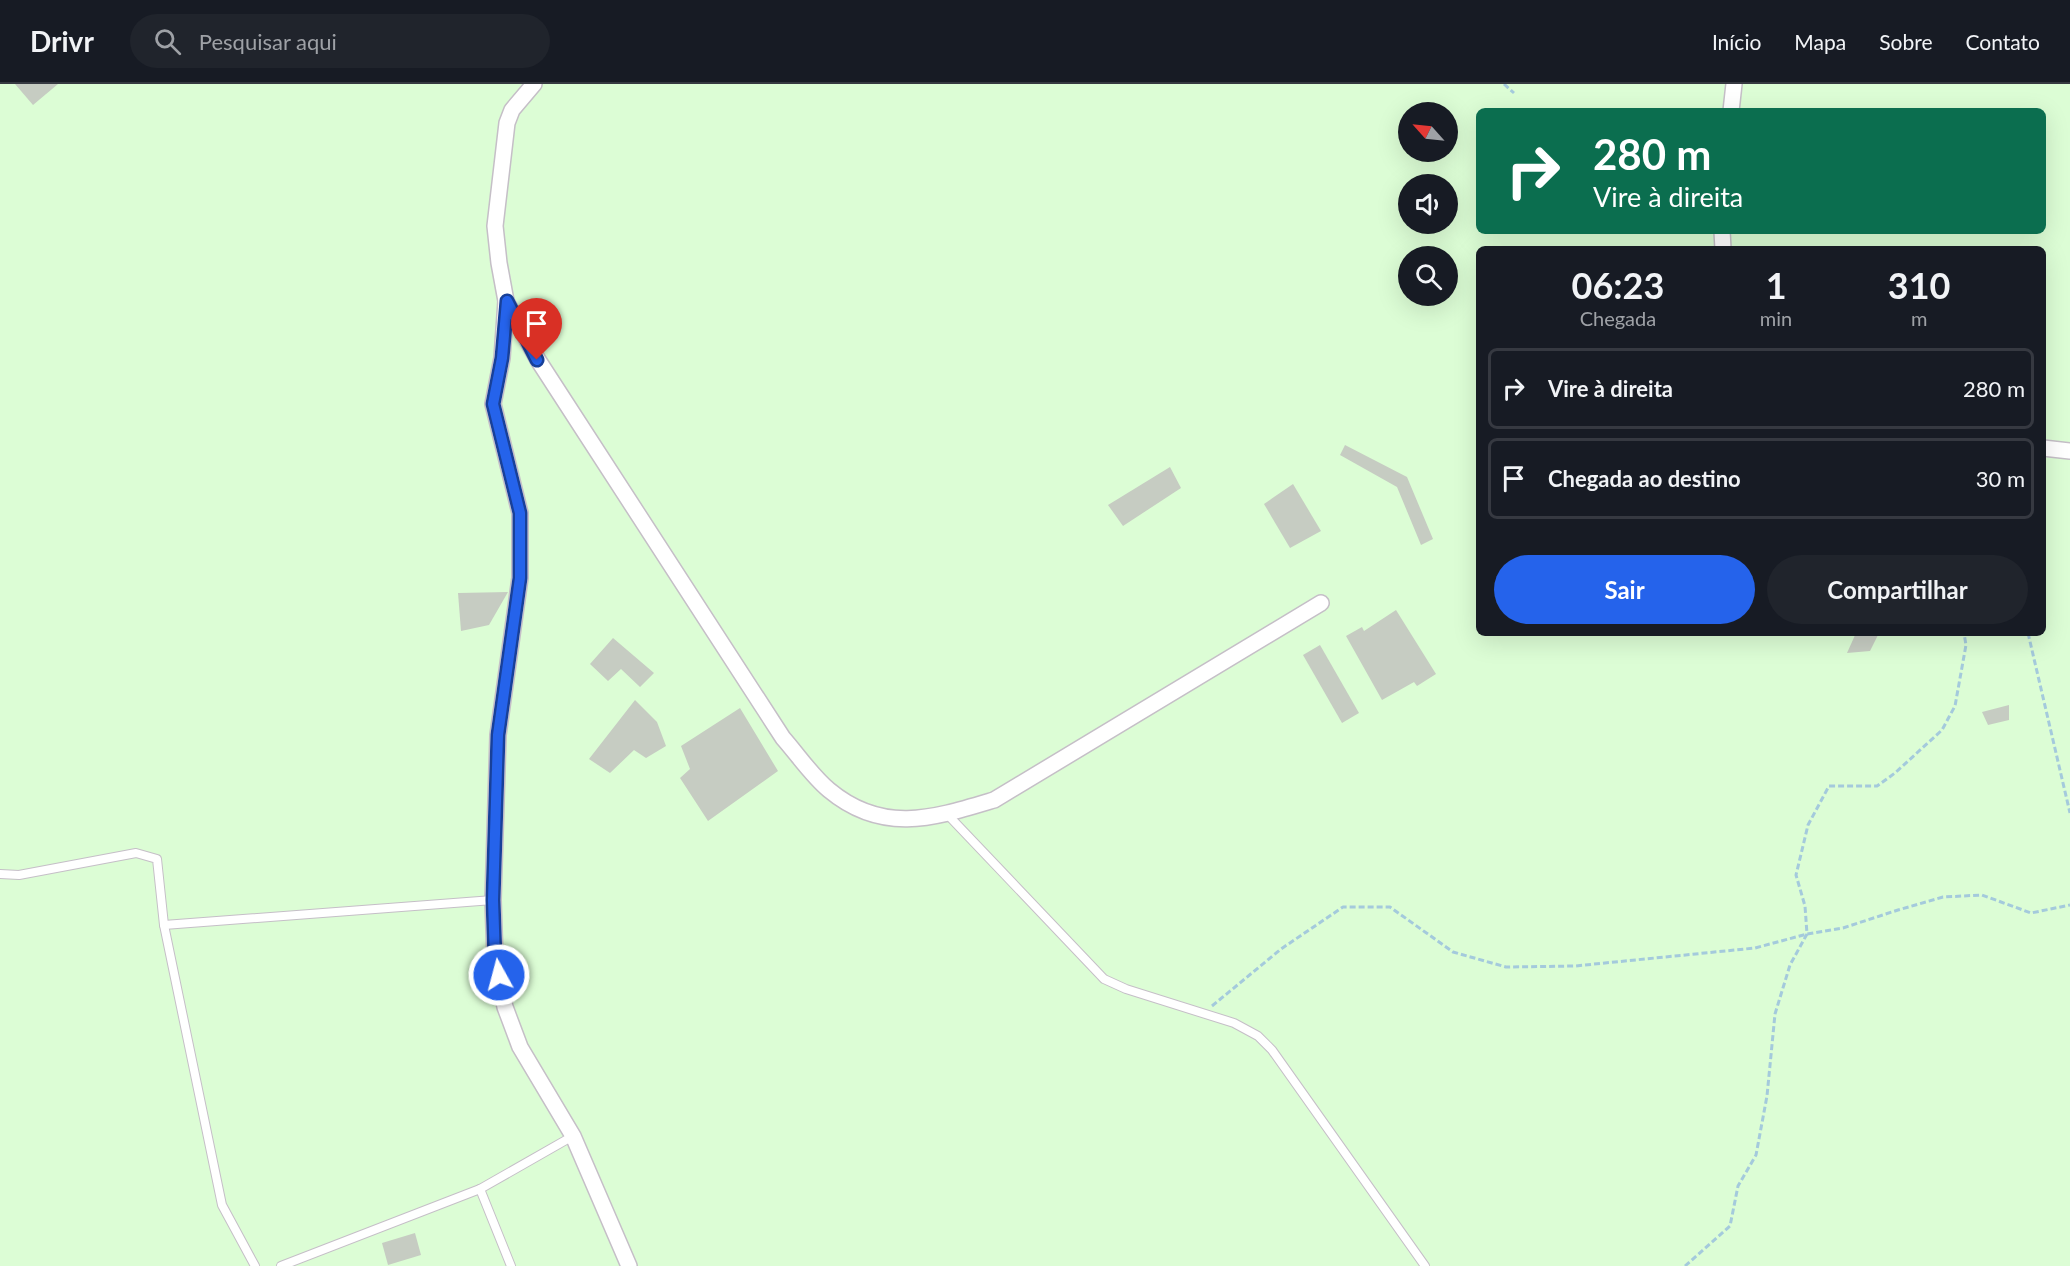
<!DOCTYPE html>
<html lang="pt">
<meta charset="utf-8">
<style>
:root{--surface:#171b24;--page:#20242c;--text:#f1f3f6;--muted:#9ea1a6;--line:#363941;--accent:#2563eb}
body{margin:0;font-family:Lato,sans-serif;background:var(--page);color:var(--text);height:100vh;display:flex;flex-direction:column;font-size:22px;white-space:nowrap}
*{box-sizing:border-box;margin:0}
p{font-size:20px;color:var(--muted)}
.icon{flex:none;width:33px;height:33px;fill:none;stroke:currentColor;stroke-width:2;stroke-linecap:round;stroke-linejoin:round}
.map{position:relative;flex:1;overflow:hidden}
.drawer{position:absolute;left:1476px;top:162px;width:570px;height:390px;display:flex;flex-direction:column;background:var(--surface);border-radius:9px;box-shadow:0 6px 24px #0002}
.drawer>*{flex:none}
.hud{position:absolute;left:1476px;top:24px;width:570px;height:126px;border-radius:9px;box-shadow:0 6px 24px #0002;background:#0b6e4f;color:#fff;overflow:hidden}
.needle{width:39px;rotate:297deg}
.tools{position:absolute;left:1398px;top:18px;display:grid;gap:12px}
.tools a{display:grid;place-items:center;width:60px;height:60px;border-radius:50%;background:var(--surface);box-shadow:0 6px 24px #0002;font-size:30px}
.pin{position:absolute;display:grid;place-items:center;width:51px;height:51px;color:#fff;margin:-62px -26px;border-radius:50% 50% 50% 0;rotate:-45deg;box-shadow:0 0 6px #0007}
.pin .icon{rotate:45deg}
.me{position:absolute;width:66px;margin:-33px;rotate:353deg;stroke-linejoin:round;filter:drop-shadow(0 0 4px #0008)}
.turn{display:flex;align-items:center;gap:21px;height:126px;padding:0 18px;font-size:27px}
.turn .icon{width:78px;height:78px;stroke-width:2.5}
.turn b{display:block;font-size:42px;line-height:51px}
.eta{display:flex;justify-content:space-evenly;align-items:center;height:102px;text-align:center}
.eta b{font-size:36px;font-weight:700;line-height:42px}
.primary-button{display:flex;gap:12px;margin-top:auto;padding:12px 18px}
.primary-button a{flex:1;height:69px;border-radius:36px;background:var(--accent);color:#fff;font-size:24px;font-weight:700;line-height:69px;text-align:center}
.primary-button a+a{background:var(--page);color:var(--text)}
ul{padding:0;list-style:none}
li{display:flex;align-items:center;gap:18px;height:81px;margin:0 12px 9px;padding:0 6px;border:3px solid var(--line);border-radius:9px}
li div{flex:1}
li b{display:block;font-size:22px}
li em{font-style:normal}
header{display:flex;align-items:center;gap:36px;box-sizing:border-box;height:84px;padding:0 30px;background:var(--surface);border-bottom:2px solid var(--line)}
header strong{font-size:28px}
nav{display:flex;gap:33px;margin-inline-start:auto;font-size:21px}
.search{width:420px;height:54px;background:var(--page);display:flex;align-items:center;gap:15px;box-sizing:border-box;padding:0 21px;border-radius:33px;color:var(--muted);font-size:22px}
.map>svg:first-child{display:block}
</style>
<header>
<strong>Drivr</strong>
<div class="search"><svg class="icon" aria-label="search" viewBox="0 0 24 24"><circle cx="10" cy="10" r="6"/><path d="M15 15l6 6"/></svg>Pesquisar aqui</div>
<nav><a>Início</a><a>Mapa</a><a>Sobre</a><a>Contato</a></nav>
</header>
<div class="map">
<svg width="2070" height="1182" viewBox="0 0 2070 1182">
<rect width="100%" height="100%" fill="#e8f1e6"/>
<!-- sand -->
<path fill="#dcfdd5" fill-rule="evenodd" d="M0,0H2070V1182H0ZM1479,27H2043V147H1479ZM1408,28H1448V68H1408ZM1408,100H1448V140H1408ZM1479,165H2043V549H1479ZM1408,172H1448V212H1408Z"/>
<!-- building -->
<g fill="#c6ccc2">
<path d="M15,0H58L33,21Z"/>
<path d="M1345,361L1407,393L1433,455L1421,461L1397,403L1340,371Z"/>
<path d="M1170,383L1181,404L1123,442L1108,421Z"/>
<path d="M1293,400L1321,447L1290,464L1264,420Z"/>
<path d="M508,508L489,541L461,547L458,509Z"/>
<path d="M1396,526L1436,590L1417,602L1414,598L1382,616L1346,552L1362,543L1364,547Z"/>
<path d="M1856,549H1879L1870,567L1847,569Z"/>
<path d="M613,554L654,589L640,603L621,585L608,597L590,580Z"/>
<path d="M1320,561L1359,629L1342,639L1303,571Z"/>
<path d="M635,616L657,638L666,662L646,674L634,666L610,689L589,675Z"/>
<path d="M2009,621V636L1988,641L1982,628Z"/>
<path d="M740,624L778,687L708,737L680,694L690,685L681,662Z"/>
<path d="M415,1149L421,1171L388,1181L382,1159Z"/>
</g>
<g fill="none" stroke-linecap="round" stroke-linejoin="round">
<defs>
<g id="lane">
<path d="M947,730L1104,895L1126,905L1234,939L1258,952L1272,966L1425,1182"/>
<path d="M0,790L19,791L136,769L157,775L164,841L222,1121L255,1182"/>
<path d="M164,841L493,816"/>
<path d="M480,1105L511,1182"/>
<path d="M281,1182L480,1105L573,1052"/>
</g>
<g id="street">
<path d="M534,0L512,26L507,39L495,142L499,179L506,217L538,276L783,654C798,671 812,692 829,706C883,751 934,734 994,716L1321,519"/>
<path d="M1731,27L1734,0"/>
<path d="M1722,147L1723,165"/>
<path d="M506,217L502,274L493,320L520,429V494L498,651L493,816L495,875L505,923L520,963L573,1052L629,1182"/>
<path d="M2043,364L2070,367"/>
</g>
</defs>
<!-- lane casing -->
<use href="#lane" stroke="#c5bfc7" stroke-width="10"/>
<!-- street casing -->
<use href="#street" stroke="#c5bfc7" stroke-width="18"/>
<!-- path -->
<g stroke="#a4cadc" stroke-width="3" stroke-dasharray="6 3" stroke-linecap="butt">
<path d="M1504,0L1514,9"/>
<path d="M2028,549L2070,729"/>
<path d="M1212,922L1281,865L1343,823H1390L1453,868L1506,883L1575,882L1755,864L1807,850L1843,844L1898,826L1943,813L1982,811L2031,829L2070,821"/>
<path d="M1685,1182L1730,1142L1738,1102L1756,1071L1767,1012L1775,930L1790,881L1807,850L1805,822L1796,791L1808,741L1829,702H1877L1895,689L1942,646L1955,622L1966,561L1964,549"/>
</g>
<!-- lane -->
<use href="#lane" stroke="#fff" stroke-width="8"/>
<!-- street -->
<use href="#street" stroke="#fff" stroke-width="15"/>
</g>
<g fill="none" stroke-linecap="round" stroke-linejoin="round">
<defs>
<path id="route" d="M499,891L495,875L493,816L498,651L520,494V429L493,320L502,274L507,217L537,276"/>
</defs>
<!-- route casing -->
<use href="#route" stroke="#184099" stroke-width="15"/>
<!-- route -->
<use href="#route" stroke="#2563eb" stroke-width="10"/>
</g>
</svg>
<div class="tools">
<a><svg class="needle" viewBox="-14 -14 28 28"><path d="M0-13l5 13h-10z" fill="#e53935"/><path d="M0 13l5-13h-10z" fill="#9ea1a6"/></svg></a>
<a><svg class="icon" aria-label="sound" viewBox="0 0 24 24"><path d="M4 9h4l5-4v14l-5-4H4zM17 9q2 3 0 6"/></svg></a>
<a><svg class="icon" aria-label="search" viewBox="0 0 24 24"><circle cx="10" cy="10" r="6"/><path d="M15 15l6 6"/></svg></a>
</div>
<div class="pin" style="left:537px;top:276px;background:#d93025"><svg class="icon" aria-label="arrive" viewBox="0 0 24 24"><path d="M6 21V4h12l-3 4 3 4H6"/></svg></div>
<svg class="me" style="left:499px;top:891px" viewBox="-20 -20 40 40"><circle r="17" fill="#2563eb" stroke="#fff" stroke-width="3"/><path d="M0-11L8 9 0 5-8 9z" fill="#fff"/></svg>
<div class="hud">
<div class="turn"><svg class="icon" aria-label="right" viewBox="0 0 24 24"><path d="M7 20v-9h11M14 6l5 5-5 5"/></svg><div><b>280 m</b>Vire à direita</div></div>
</div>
<section class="drawer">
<div class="eta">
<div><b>06:23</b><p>Chegada</p></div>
<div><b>1</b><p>min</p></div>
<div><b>310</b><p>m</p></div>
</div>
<ul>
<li><svg class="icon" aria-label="right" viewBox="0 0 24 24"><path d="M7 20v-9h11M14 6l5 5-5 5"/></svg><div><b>Vire à direita</b></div><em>280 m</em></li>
<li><svg class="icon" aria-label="arrive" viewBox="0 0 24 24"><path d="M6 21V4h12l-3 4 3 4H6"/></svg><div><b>Chegada ao destino</b></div><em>30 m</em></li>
</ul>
<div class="primary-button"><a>Sair</a><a>Compartilhar</a></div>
</section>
</div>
